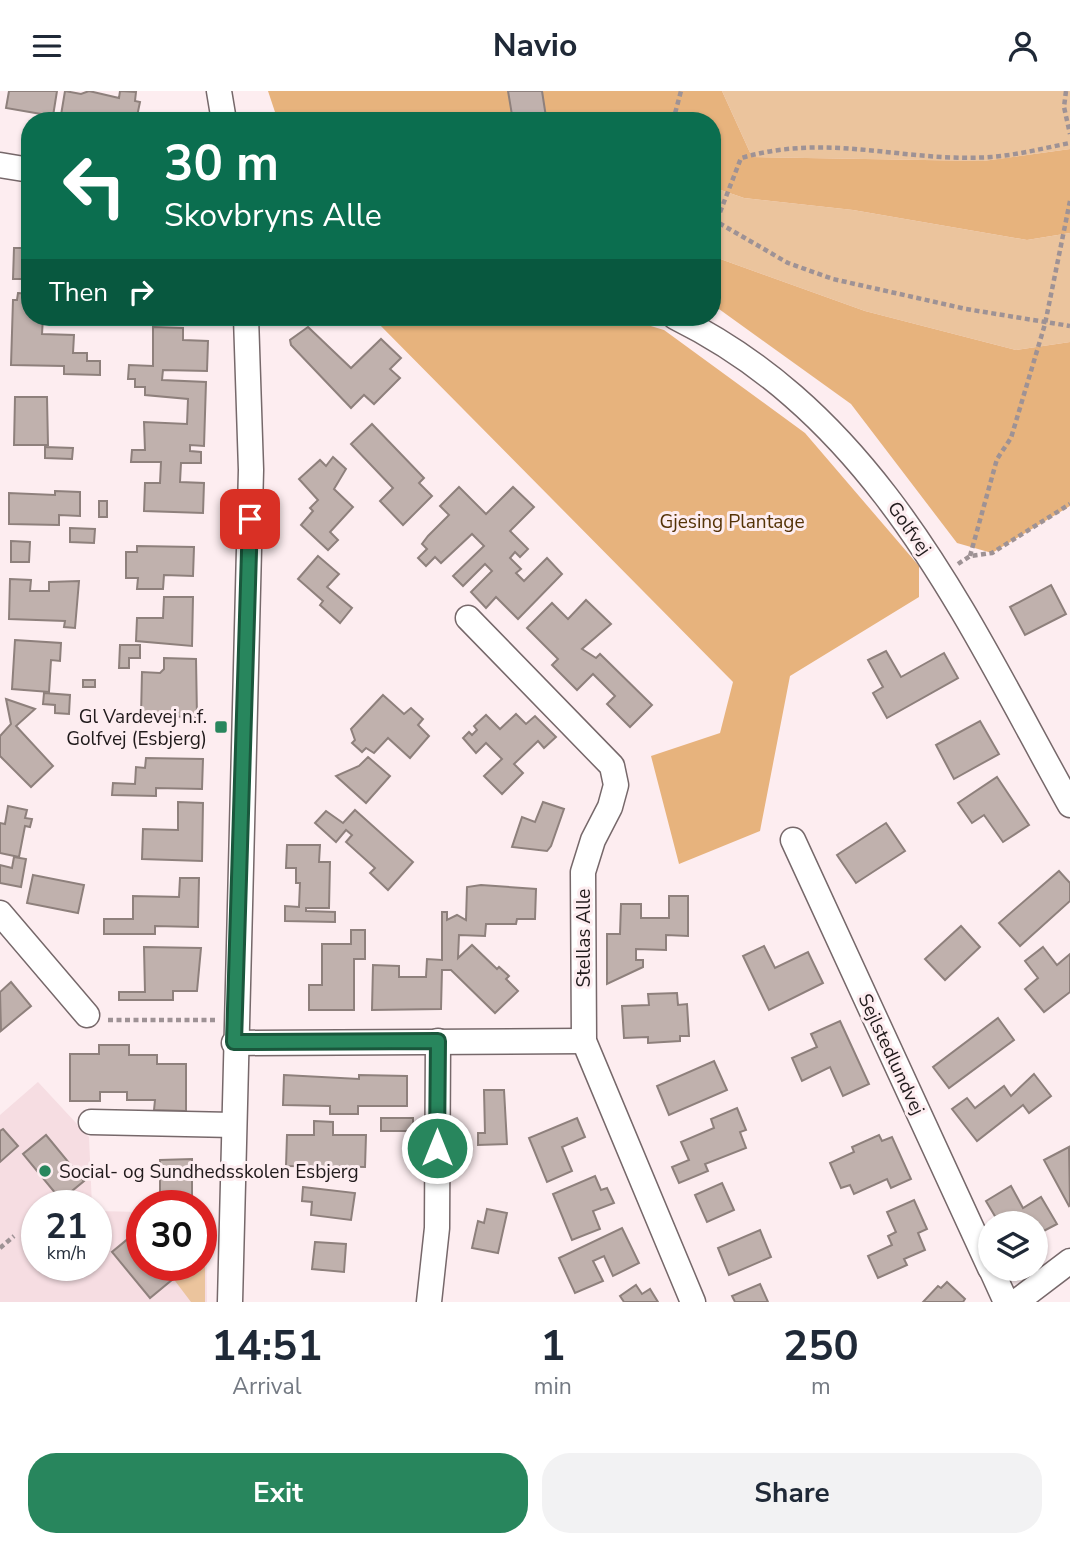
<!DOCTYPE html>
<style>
:root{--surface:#fff;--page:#f2f2f3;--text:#1f2937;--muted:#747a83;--accent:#28865d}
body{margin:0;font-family:"Nunito Sans",sans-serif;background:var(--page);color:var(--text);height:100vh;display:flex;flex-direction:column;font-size:26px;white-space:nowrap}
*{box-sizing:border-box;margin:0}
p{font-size:23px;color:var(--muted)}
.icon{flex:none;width:38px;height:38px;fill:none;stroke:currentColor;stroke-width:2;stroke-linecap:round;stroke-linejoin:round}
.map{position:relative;height:1211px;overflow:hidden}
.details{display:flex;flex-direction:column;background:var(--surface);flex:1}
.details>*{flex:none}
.hud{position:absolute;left:21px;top:21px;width:700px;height:214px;border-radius:28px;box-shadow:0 2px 5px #0004;background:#0b6e4f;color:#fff;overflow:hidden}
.controls{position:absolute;left:978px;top:1120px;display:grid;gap:14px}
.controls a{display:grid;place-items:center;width:70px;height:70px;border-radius:50%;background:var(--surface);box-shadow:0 2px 5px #0004;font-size:35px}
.speed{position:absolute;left:21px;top:1099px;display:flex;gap:14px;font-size:35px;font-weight:700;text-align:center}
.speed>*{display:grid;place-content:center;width:91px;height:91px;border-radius:50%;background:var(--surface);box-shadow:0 2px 5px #0004;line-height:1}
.speed small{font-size:18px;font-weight:400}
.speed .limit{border:10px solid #d22;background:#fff;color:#111}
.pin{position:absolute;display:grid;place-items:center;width:60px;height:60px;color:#fff;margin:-30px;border-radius:14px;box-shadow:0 4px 10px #0006}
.me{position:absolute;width:77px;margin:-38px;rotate:0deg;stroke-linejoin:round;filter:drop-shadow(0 0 5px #0008)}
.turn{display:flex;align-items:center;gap:24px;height:147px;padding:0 28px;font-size:32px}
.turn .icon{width:91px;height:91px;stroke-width:2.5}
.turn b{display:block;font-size:49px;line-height:60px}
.then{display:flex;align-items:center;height:66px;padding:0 28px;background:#0003;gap:14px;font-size:26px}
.eta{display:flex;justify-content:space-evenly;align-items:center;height:119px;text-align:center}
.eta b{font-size:42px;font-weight:700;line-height:49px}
.action{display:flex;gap:14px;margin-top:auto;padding:14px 28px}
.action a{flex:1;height:80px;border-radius:28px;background:var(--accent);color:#fff;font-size:28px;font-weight:700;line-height:80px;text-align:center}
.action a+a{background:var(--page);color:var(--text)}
header{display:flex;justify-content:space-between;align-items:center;height:91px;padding:0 28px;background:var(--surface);font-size:32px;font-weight:700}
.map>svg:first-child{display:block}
</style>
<header><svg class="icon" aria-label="menu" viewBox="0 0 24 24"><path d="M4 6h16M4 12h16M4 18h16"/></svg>Navio<svg class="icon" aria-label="person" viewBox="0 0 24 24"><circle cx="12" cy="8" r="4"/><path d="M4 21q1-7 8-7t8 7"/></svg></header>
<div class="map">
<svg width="1070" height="1211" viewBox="0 0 1070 1211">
<rect width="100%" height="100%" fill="#fdedf0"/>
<!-- built -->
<path fill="#f6dde2" d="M38,991L89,1046L92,1115H37V1174H96V1120L142,1121V1174H201V1122L206,1123L207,1211H0V1024Z"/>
<!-- green -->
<g fill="#ebc49d">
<path d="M722,0H1070V58L983,70L752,66Z"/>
<path d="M712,96L744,107L853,119L1027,149L1070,142V251L1016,259L865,220L712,165Z"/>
<path d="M201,1128H205V1211H191L163,1174H201Z"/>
</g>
<!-- forest -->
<g fill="#e7b37d">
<path d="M268,0H722L752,66L983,70L1070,58V142L1027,149L853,119L744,107L712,96V30H278Z"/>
<path d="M712,165L865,220L1016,259L1070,251V415L992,462L957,452L851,313L712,213Z"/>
<path d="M372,226H621L664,239L805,342L919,475V506L790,585L760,740L679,773L651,665L720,642L733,591Z"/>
</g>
<!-- building -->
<g fill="#c0b1ad" stroke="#8e807c" stroke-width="2">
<path d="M9,0H57L53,25L6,17Z"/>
<path d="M65,0L81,3L89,0L119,7L120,0L136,1L135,10L140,11L136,30H60Z"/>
<path d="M508,0H542L546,26L513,30Z"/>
<path d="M14,157H30V188H13Z"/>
<path d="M18,202L30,203V226H43L42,243L74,244L73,262H87V270H100V284L64,283V275L11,274L13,209H17Z"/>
<path d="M153,236L183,237V249L208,250L207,280L163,279L162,289L206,291L204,355L190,354V360L201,361V372H181L180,391L204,392L203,422L144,420L145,392H160L161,371H131L132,359H145L144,331L187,333L188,308L145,304V296H135V288H128L129,274L153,275Z"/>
<path d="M308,236L351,277L381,248L401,267L390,278L400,287L374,313L364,304L351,317L291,254L290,249Z"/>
<path d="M15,306H47L48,354H14Z"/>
<path d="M372,333L424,387L419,392L432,405L403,434L380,410L393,397L351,353Z"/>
<path d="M45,356L73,357L72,368L45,367Z"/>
<path d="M333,366L346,378L334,398L353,416L330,441L338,449L328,459L301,434L313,420L310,417L318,409L299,388L320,369L326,375Z"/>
<path d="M459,396L486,423L513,396L534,416L510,440L528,458L520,466L515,461L510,467L521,478L516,482L524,490L547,467L562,483L518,528L496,506L486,517L471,501L492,480L485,473L463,495L453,485L484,455L472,443L441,472L435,466L426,475L418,467L427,458L422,453L428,445L449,424L440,415Z"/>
<path d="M55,400L80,401V425L59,424V434L9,433V402L55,404Z"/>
<rect x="99" y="410" width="8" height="16"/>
<path d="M70,437L95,438L94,452L70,451Z"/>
<path d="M11,450L30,451L29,471H11Z"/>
<path d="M137,455L194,456L193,485L164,484L163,498H137L138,487H126V461H137Z"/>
<path d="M318,465L339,483L327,496L352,517L340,532L320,514L323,510L298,488Z"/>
<path d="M10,488L31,489L30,500H49V491L79,490L75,537L64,536L65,530L9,528Z"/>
<path d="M1051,494L1066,523L1025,544L1010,516Z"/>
<path d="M164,506H193L192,555L136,550L137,527H163Z"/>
<path d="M586,509L611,533L582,558L596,567L600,563L652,614L630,636L607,613L615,605L593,583L577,599L552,574L558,568L527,537L552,512L568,528Z"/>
<path d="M15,549L61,552L60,570L51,569L49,601L12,598Z"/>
<path d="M120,554H140V567H129V577H119Z"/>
<path d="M886,560L901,586L944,562L958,587L887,627L873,602L883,596L868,569Z"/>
<path d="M164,567L196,568L197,626L141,625L142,581L160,582L164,578Z"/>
<rect x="83" y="589" width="12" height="7"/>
<path d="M44,602L70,604L69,623L55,622V614L43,613Z"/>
<path d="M383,604L404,623L411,617L423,628L418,634L429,645L410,667L388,647L374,662L366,657L362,661L352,652L355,649L351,638Z"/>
<path d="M6,608L35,618L16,635L53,675L31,696L0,665V645L11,633Z"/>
<path d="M516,623L526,633L535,625L556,646L544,657L538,650L514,673L523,682L502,703L484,685L502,668L486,652L476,662L463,647L469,641L472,644L477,639L474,635L486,624L500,638Z"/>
<path d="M980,630L999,663L954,688L936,654Z"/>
<path d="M368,666L390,685L366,712L336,685L359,675Z"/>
<path d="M146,667L203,668L202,698L156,697V705L112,704L113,692L135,693L136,676L145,677Z"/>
<path d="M997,686L1029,734L1003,751L984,724L972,732L958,712Z"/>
<path d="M178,711L203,712L202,770L142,768L143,738L178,739Z"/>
<path d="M543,711L564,718L551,755L547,760L512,756L522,726L535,731Z"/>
<path d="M8,715L27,719L25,727L32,728L30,736L25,735L19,766L0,762V732L5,733Z"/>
<path d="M355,719L413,771L388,799L370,782L375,777L346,751L352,744L346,739L336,751L315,732L326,720L343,732Z"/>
<path d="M886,732L905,760L856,792L837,764Z"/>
<path d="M287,754H320L319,771H330L329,817H306V820L335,821V831L285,830V815L299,816L300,792H296V777H286Z"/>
<path d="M14,766L26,768L21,796L0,792V774L12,777Z"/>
<path d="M1059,780L1070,792V810L1020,855L999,832Z"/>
<path d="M33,784L84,794L78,822L27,812Z"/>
<path d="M180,787H199L198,836L155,835V843H104V828H133V805L179,806Z"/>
<path d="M481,794L536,798L535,828H517L516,833H486L485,845L459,844L458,867L472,854L497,878L499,876L509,885L506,888L518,900L495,922L451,879H442L441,918L372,919L373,874L399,875V886H426L427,868L442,869V821H447V829L457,824L466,829L467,796Z"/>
<path d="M669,805H688V845L666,844V859L636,858V869H643V876L607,893V843H620L621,813H641V827H669Z"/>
<path d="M961,835L980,856L945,889L925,868Z"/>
<path d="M351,839H365V868H354V919H309V894H322V853H351Z"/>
<path d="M764,855L775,877L808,861L823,892L769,919L743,865Z"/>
<path d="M144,856L201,857L197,900H173V909H119V901H145Z"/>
<path d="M1043,856L1057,874L1070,863V901L1044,921L1025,898L1038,887L1025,870Z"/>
<path d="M11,891L31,915L1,940L0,901Z"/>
<path d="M677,902L678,914L687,913L689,945H680V950L648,952V946L624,947L622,915L649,914L648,903Z"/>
<path d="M998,927L1014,949L949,997L933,976Z"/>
<path d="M840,930L869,993L843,1005L830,976L802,990L792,967L817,956L811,943Z"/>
<path d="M99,954H129V964H157V973H186V1020L154,1019L155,1009H127V1001H100V1010H70V963H99Z"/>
<path d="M714,970L727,999L669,1024L657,995Z"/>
<path d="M1034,983L1051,1005L1029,1022L1023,1014L977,1050L952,1018L967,1007L975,1017L1004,995L1011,1005Z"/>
<path d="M284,984L359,988V984L407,985V1015H358V1023H330V1015L283,1014Z"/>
<path d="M484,999H504L507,1053L478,1054V1042H485Z"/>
<path d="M737,1017L746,1039L740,1041L746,1057L705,1073L708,1080L679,1092L672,1076L689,1069L681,1051L714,1037L711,1028Z"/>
<rect x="381" y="1027" width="32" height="13"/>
<path d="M577,1027L585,1046L562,1056L572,1080L547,1091L529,1047Z"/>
<path d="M314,1030L333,1031V1044H366L365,1076L286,1075L287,1044H314Z"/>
<path d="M3,1038L18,1055L0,1071V1040Z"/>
<path d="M46,1044L84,1090L61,1109L23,1063Z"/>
<path d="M879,1044L882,1050L892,1046L911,1088L891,1097L887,1088L854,1103L850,1094L841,1097L830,1072L854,1061L852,1056Z"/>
<path d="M1069,1056L1070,1114L1069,1115L1044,1069Z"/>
<path d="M192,1068V1111L160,1112V1069Z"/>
<path d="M595,1085L601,1099L607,1097L614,1112L593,1120L600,1138L572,1149L553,1103Z"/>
<path d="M722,1092L734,1119L707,1131L695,1104Z"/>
<path d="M1011,1095L1023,1117L1041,1106L1057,1133L1036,1144V1132H999L986,1110Z"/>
<path d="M303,1096L355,1102L351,1129L311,1124L312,1111L302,1110Z"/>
<path d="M914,1109L927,1138L918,1142L925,1159L904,1168L907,1174L878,1187L868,1165L892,1154L888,1145L896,1141L887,1121Z"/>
<path d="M487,1118L507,1122L498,1162L472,1157L478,1130L484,1132Z"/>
<path d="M622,1137L639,1172L613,1185L604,1165L593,1170L603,1190L575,1202L559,1167Z"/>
<path d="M760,1139L771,1166L729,1184L718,1157Z"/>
<path d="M135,1142L142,1150V1174H162L173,1188L150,1207L112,1161Z"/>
<path d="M315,1151L346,1153L344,1181L312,1178Z"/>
<path d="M947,1191L965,1208L963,1211H923L938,1195L941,1197Z"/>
<path d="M760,1193L768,1211H735L732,1205Z"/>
<path d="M636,1194L642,1203L650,1198L658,1211H624L620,1205Z"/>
</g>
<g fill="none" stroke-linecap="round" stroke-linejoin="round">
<defs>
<g id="minor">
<path d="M219,0L224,30"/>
<path d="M0,74L30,79"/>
<path d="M675,226C879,327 965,526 1070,714"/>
<path d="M468,527L612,675L616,694L610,716L593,749L583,781L584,950L693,1211"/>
<path d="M793,749L990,1177"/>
<path d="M0,822L87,924"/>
<path d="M234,952L584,950"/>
<path d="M91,1031L233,1034"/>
<path d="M991,1178L1006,1211"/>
<path d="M230,1211L251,379L246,226"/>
<path d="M429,1211L437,1137L438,950"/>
<path d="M1016,1211L1070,1170"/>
</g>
</defs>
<!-- minor casing -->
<use href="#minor" stroke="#76686a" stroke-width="27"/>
<!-- path -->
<g stroke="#9e9295" stroke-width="4.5" stroke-dasharray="5 3.5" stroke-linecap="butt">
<path d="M1066,0L1064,16L1070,43"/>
<path d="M673,30L681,0"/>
<path d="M712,128L788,172L833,188L966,218L1070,235"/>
<path d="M717,129L741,67C831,41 903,72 991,66C1018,64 1044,57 1070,52"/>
<path d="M970,465L997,368L1011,347L1045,233L1070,110"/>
<path d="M958,473L970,465L992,462L1070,413"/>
<path d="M108,929H215"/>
<path d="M0,1157L14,1145"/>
</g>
<!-- minor -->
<use href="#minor" stroke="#fff" stroke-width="24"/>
</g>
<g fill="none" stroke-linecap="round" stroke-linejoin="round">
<defs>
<path id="route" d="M250,428L234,951L438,950L437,1057"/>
</defs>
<!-- route casing -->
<use href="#route" stroke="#1a573c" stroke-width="18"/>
<!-- route -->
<use href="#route" stroke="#28865d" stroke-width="12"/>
</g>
<!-- markers -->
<g fill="#28865d" stroke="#fdedf0" stroke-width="2.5">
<rect x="214" y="629" width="14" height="14" rx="3.5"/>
<circle cx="45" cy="1080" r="7"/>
</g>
<g text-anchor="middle" stroke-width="6" stroke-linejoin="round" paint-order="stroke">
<!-- park labels -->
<g font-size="19" fill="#553307" stroke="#fdedf0">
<text x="732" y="437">Gjesing Plantage</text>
</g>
<!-- street labels -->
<g font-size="19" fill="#211b1c" stroke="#fdedf0">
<text transform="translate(910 437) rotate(55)" y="7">Golfvej</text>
<text transform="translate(583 847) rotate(-90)" y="7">Stellas Alle</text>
<text transform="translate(892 963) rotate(65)" y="7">Sejlstedlundvej</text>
</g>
<!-- poi labels -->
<g font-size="19" fill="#211b1c" stroke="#fdedf0" text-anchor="end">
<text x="207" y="632">Gl Vardevej n.f.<tspan x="207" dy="22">Golfvej (Esbjerg)</tspan></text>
<text x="59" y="1087" text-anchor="start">Social- og Sundhedsskolen Esbjerg</text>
</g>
</g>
</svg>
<div class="controls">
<a><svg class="icon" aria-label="layers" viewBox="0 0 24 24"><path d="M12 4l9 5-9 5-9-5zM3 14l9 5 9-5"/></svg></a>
</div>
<div class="speed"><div>21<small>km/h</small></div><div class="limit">30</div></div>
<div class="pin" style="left:250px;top:428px;background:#d93025"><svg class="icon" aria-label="arrive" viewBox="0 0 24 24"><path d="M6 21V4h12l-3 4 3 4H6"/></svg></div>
<svg class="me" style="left:437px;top:1057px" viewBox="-20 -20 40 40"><circle r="17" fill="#28865d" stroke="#fff" stroke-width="3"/><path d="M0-11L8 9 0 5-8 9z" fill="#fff"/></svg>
<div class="hud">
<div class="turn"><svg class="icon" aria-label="left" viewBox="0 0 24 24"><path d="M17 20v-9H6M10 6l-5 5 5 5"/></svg><div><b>30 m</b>Skovbryns Alle</div></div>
<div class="then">Then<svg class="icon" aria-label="right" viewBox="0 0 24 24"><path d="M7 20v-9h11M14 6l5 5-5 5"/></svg></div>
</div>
</div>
<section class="details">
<div class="eta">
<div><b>14:51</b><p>Arrival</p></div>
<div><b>1</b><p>min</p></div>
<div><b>250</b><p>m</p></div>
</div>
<div class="action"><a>Exit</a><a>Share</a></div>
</section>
